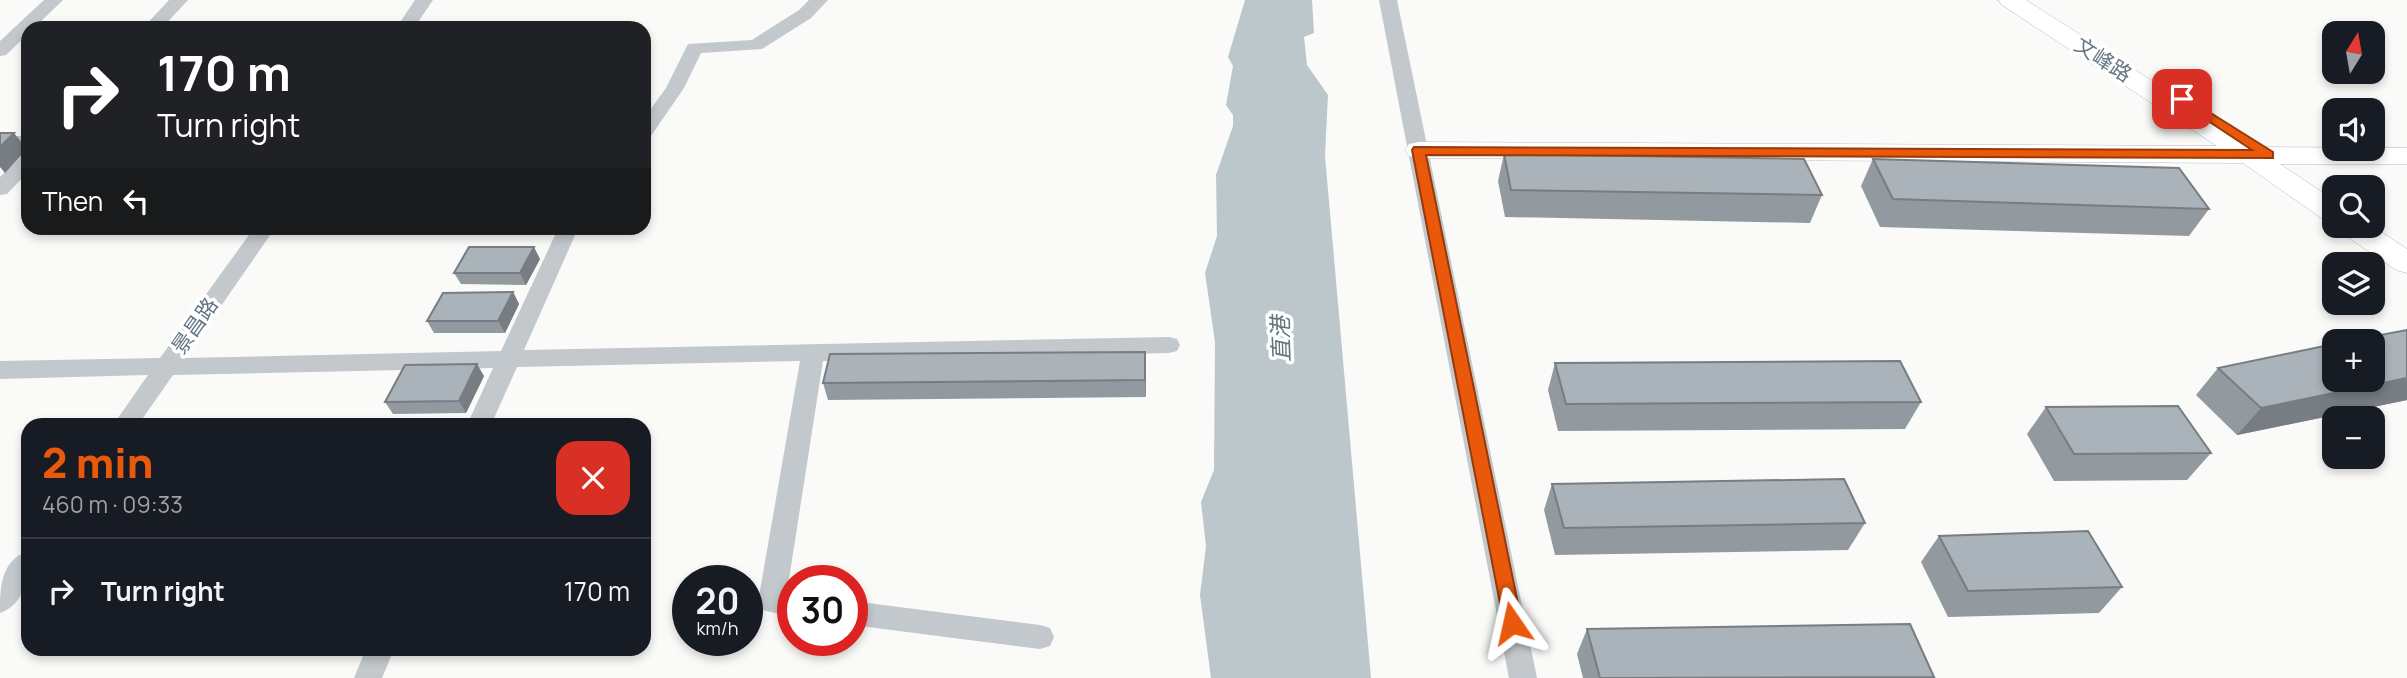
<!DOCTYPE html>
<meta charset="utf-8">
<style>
:root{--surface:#171b24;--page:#20242c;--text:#f1f3f6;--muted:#9ea1a6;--line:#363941;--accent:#ea580c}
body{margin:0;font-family:Manrope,"Noto Sans SC",sans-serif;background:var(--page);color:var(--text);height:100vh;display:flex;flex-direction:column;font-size:26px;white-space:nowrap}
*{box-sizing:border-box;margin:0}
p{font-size:23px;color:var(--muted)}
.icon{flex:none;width:38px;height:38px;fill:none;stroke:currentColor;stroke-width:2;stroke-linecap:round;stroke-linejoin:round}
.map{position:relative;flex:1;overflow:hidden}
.drawer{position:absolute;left:21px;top:418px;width:630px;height:238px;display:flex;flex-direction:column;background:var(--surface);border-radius:21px;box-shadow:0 4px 10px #0003}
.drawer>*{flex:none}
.banner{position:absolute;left:21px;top:21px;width:630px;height:214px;border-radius:21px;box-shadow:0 4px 10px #0003;background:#202124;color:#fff;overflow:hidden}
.needle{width:46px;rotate:11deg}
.buttons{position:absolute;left:2322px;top:21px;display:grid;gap:14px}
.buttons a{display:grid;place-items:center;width:63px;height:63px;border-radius:14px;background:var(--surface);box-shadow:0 4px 10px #0003;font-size:35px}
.speed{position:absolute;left:672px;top:565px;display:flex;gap:14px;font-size:35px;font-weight:700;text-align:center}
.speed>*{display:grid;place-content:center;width:91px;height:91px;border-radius:50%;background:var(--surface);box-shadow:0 4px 10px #0003;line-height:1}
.speed small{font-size:18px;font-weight:400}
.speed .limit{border:10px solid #d22;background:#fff;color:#111}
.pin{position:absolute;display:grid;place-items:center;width:60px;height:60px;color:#fff;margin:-30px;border-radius:14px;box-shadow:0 4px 10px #0006}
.me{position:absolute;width:77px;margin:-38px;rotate:349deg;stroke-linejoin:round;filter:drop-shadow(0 0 5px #0008)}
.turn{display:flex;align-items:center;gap:24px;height:147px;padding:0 21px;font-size:32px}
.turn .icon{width:91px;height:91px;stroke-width:2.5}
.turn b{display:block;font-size:49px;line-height:60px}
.then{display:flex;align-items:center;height:66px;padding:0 21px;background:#0003;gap:14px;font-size:26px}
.round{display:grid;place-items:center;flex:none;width:74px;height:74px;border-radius:21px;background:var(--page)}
.summary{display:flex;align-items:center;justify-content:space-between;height:119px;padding:0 21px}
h1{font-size:42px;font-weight:800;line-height:52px;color:var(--accent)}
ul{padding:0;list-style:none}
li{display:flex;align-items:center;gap:21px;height:105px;padding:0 21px;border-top:2px solid var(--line)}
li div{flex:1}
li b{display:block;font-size:26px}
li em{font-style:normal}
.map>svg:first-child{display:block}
</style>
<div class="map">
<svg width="2407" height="678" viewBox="0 0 2407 678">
<rect width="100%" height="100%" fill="#fafaf8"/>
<!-- water -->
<path fill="#bbc7cb" d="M1245,0H1312L1314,33L1304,37L1307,65L1328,95L1325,156L1371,678H1211L1200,595L1206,546L1201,502L1214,470L1215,342L1205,273L1217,236L1216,175L1233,126V115L1226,105L1233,66L1228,57Z"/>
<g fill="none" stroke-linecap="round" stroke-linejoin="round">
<defs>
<g id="secondary">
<path d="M1998,0H2026L2255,147L2407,148V164H2280L2334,200V222L2324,220L2243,163L1419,158L1409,156L1405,150L1409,144L1419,142L2217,146L2002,5Z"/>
<path d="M2338,226H2372L2407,249V273L2396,270L2342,233Z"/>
</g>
</defs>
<!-- secondary casing -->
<use href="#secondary" stroke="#b3babf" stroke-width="1"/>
<!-- street -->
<g fill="#c3c8cc" fill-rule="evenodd">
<path d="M44,0H63L34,28H28V34L6,55L0,56V41Z"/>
<path d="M169,0H188L162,28H143Z"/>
<path d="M415,0H433L414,28H396Z"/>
<path d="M809,0H828L811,18L762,49L701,53L684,88L651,136L644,138V118L666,88L688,44L752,40L799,10Z"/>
<path d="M1379,0H1397L1537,678H1509Z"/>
<rect x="0" y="136" width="28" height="12"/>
<path d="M28,154V172L7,194L0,195V177L21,156Z"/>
<path d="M254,228H275L185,358L501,351L556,233L561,228H573L576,233L524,350L1169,337L1177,339L1180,345L1177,351L1169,353L823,361L787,592L793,593V617L762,610L758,602L800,361L517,367L491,425H467L493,368L173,375L138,425H113L148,375L0,379V361L160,358Z"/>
<path d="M28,551C28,575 27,603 0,613C0,588 0,561 28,551Z"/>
<path d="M852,601L1040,625L1050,628L1054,637L1050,646L1040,649L852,625Z"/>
<path d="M366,649H394L382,678H354Z"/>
</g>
<!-- secondary -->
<use href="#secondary" fill="#fff" fill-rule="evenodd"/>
</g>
<!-- wall -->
<g fill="#929a9f">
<path d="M1504,154L1822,195L1810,223L1505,217L1498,181Z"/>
<path d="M1873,159L2209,209L2189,236L1880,227L1861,186Z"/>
<path d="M540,259L526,285L461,284L454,273Z"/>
<path d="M513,292L519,304L505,333H434L427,321Z"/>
<path d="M2407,330V400L2237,435L2196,395L2218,368Z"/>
<path d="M1555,363L1921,402L1905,429L1558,431L1548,390Z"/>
<path d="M1146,368V397L828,400L823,383Z"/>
<path d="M484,376L466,413L393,414L385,402Z"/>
<path d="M2046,407L2211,453L2187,480L2054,481L2027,434Z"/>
<path d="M1552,484L1865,523L1848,550L1555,555L1544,510Z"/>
<path d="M1939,536L2122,587L2099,613L1948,617L1921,562Z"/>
<path d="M1587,629L1934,677L1583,678L1577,654Z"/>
</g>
<!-- shaded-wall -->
<g fill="#777d82">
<path d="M14,133L27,149L5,173L0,167V147Z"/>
<path d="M534,247L540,259L526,285L520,273Z"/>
<path d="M513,292L519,304L505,333L498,321Z"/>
<path d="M1145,352L1146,368V397L1145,380Z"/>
<path d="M477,364L484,376L466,413L459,401Z"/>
<path d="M2407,378V400L2237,435L2261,408Z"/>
</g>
<!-- building -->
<g fill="#aab3b9" stroke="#777d82" stroke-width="2">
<path d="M0,133H14L0,147Z"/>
<path d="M1504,154L1804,159L1822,195L1511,190Z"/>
<path d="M1873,159L2179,168L2209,209L1893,199Z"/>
<path d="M469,247H534L520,273H454Z"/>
<path d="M513,292L498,321H427L443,293Z"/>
<path d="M2407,330V378L2261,408L2218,368L2334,344V380H2373V341H2349Z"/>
<path d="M1145,352V380L823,383L830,354Z"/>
<path d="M1900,361L1921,402L1566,404L1555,363Z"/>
<path d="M477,364L459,401L385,402L405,365Z"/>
<path d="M2178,406L2211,453L2074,454L2046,407Z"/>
<path d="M448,420L445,425H371L373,421Z"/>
<path d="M1844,479L1865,523L1564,528L1552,484Z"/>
<path d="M2088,531L2122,587L1968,591L1939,536Z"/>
<path d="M1910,624L1934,677L1600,678L1587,629Z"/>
</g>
<!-- route -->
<path fill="#ea580c" stroke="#983908" stroke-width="2" d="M2182,95L2273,152V158L1426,155L1522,623L1519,629L1512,632L1505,629L1412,150L1414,147L2252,150L2178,101V96Z"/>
<g text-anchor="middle" stroke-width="7" stroke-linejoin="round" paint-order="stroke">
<!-- street labels -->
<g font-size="21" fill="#657683" stroke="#fff">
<text transform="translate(2103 60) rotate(33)" y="7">文峰路</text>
<text transform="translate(195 326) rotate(-55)" y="7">景昌路</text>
</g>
<!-- water labels -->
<g font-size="23" font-style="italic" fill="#60757c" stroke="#fff">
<text transform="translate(1281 339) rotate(-92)" y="8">直港</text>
</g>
</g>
</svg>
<div class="buttons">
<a><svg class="needle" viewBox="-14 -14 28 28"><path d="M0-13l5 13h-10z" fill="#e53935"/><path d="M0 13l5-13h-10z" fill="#9ea1a6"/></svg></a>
<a><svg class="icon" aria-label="sound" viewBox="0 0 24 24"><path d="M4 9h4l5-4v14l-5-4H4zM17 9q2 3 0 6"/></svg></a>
<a><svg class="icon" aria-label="search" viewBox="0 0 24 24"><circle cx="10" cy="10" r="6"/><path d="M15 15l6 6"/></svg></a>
<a><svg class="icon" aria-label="layers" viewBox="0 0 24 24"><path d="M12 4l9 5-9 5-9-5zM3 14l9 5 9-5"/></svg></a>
<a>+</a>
<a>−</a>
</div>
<div class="speed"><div>20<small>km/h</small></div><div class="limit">30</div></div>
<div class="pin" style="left:2182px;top:99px;background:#d93025"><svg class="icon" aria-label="arrive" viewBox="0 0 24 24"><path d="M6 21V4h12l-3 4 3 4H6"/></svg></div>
<svg class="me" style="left:1512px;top:623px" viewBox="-20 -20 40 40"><path d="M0-17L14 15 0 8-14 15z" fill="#ea580c" stroke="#fff" stroke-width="4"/></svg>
<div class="banner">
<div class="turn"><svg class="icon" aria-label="right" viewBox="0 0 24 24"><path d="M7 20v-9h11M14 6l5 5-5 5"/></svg><div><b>170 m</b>Turn right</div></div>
<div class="then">Then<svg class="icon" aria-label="left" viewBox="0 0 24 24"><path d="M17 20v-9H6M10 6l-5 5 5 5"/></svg></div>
</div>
<section class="drawer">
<div class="summary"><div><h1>2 min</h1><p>460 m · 09:33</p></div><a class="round" style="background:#d93025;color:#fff"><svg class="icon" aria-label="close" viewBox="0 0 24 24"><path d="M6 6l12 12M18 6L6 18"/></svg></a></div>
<ul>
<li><svg class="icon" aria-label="right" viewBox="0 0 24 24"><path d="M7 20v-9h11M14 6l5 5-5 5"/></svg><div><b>Turn right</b></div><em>170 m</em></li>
</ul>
</section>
</div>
